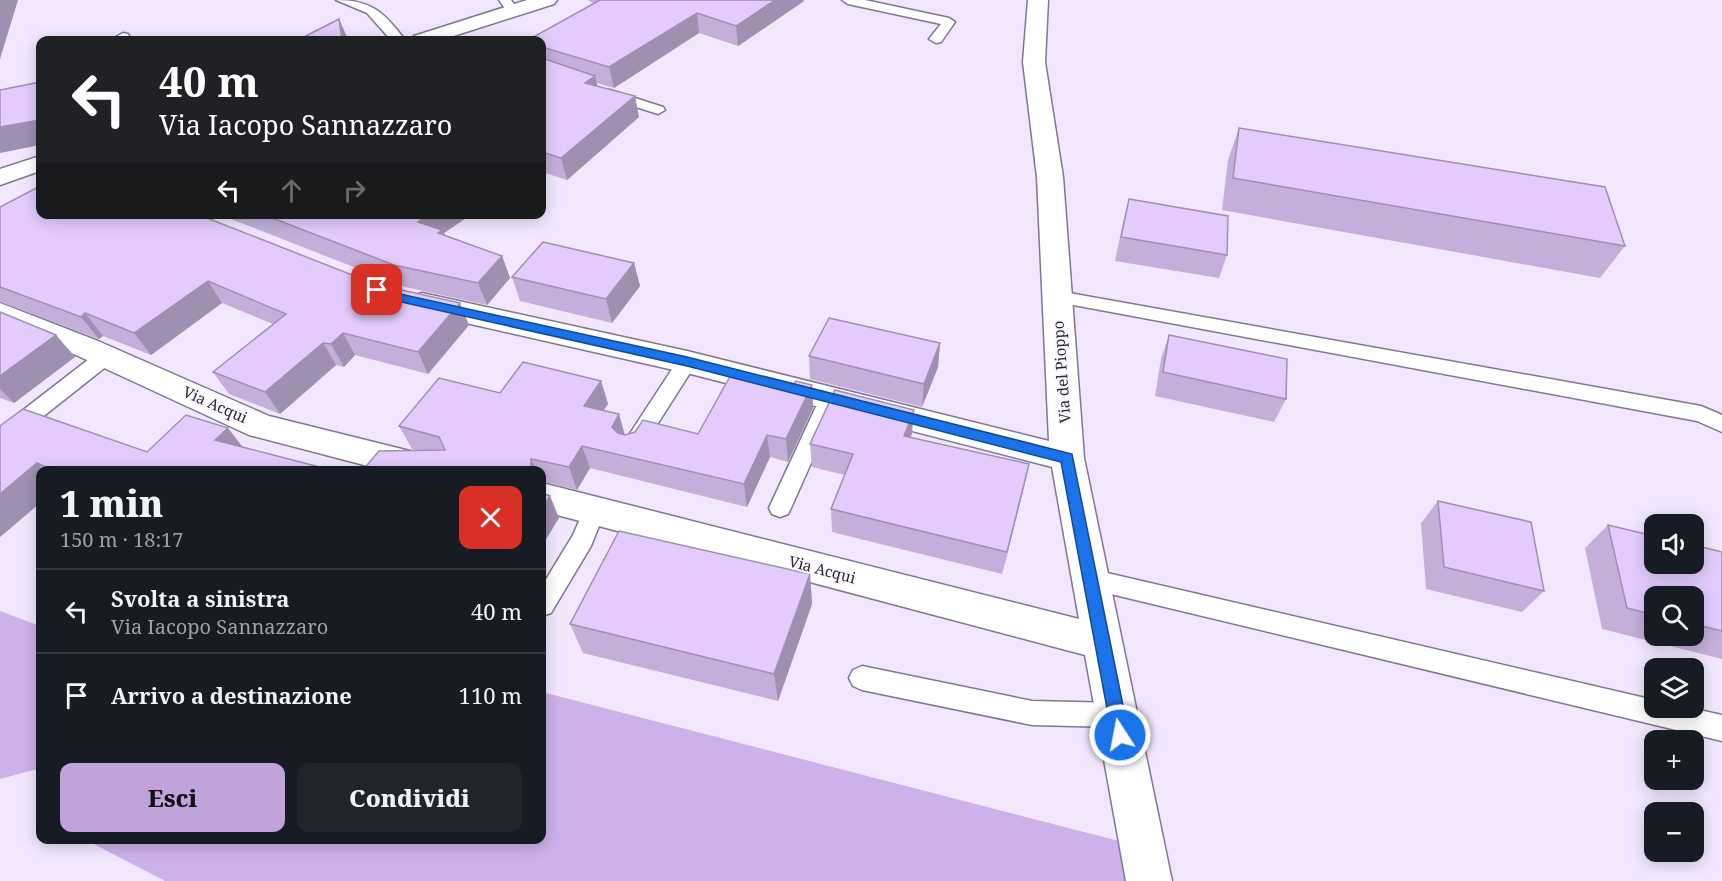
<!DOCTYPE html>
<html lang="it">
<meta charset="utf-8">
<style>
:root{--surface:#171b24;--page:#20242c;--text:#f1f3f6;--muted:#9ea1a6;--line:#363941;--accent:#bfa3da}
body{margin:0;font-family:"Noto Serif",serif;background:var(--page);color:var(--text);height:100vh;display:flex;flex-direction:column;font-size:22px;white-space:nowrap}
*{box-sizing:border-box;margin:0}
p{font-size:20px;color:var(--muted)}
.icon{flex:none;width:33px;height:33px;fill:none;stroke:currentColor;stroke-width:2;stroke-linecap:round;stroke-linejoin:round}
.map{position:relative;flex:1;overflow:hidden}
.drawer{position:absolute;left:36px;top:466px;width:510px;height:378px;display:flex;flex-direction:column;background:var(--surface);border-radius:12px;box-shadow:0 3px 15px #0003}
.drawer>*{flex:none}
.guide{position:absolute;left:36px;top:36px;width:510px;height:183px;border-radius:12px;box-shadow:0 3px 15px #0003;background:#202124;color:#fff;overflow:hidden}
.fabs{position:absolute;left:1644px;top:514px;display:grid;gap:12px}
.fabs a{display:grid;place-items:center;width:60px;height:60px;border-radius:12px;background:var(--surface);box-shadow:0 3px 15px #0003;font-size:30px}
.pin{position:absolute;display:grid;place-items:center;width:51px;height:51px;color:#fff;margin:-26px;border-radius:12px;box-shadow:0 3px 9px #0006}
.me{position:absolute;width:66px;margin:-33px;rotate:349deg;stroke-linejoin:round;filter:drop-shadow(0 0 4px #0008)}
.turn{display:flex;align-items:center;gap:21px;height:126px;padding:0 24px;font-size:27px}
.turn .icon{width:78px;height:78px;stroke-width:2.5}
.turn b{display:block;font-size:42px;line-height:51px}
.lanes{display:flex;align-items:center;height:57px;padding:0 24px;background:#0003;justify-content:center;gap:30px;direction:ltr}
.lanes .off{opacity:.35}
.round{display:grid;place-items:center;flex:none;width:63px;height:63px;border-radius:12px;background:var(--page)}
.headline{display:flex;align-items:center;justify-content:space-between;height:102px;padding:0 24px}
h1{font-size:36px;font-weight:800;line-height:45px}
.cta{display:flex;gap:12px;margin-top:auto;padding:12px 24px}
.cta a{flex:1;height:69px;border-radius:12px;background:var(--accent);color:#111;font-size:24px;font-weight:800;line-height:69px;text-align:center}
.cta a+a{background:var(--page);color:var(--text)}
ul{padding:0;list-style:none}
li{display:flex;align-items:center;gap:18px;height:84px;padding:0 24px;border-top:2px solid var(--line)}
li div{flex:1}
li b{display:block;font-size:22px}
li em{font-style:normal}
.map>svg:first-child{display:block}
</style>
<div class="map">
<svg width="1722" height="881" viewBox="0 0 1722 881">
<rect width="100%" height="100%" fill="#f2e7ff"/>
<!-- green -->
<g fill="#ccb1ea">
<path d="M0,611L40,626V771L34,770L0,779Z"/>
<path d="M542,692L1119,841L1126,881H165L86,840H542Z"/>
</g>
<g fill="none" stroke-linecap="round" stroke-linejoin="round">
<defs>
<g id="lane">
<path d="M336,0C371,0 384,12 405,40H391L367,13Z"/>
<path d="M499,0H511L519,11L517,14H509Z"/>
<path d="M842,0H865L949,18L955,22L941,42L936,43L929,39L941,24L848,4Z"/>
<path d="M123,33L128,34L131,40H119L116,37Z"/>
<path d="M610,90L663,107L665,110L658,114L605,97L603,94L605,91Z"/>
<path d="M1058,291L1701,406L1722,415V432L1697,421L1052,301L1049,297L1052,293Z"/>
<path d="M105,350L112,352L115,357L112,362L7,445L0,447V428L98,352Z"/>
<path d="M687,355L694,357L697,362L641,450L634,452L627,450L623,444L627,438L680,357Z"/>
<path d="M830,391L837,393L840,398L791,508L788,514L780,517L772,514L769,508L820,398L823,393Z"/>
<path d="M594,502L602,505L605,511L591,546L551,613L542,616V586L573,535L586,505Z"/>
<path d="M1090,569L1654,700V708H1690L1722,715V741L1090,589L1082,586L1078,579L1082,572Z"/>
<path d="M862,666L1032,701L1116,703L1125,706L1129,715L1125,724L1116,727L1032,725L862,690L853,686L849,678L853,670Z"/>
</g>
<g id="street">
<path d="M1028,0H1048L1045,62L1063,177L1084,458L1172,881H1126L1085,655L542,511V483L1079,619L1052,467L687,373L422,313L412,310L408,303L412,296L422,293L687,351L1049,441L1037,177L1023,62Z"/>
<path d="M0,303L98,341L269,416L438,458L450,462L455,471H387L249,435L76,355L0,324Z"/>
</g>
<g id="primary">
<path d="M527,0H557L554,4L441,40H411L414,36Z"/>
<path d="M40,156V171L0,185V169Z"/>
</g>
</defs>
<!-- lane casing -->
<use href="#lane" stroke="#827691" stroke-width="3"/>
<!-- street casing -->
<use href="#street" stroke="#827691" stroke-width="3"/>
<!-- primary casing -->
<use href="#primary" stroke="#827691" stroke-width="3"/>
<!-- lane -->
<use href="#lane" fill="#fff" fill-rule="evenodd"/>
<!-- street -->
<use href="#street" fill="#fff" fill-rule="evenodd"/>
<!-- primary -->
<use href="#primary" fill="#fff" fill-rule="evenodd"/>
</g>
<!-- wall -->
<g fill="#c3afda" fill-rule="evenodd">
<path d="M588,0H804V1L738,46L699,33L614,88L597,83V86L639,117L567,180L542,172V40L594,4Z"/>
<path d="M1239,128L1625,246L1600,278L1222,210L1228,160Z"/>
<path d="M1129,199L1227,255L1219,278L1115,261L1123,223Z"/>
<path d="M0,207L469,325L428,374L355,355L344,367L336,365L280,414L229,394L213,372L273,324L222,303L151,355L103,336L99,339L0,302Z"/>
<path d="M218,214H472L444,233L445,235L502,256L510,278L487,305L405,287Z"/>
<path d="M634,263L640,286L612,323L520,301L512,277Z"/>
<path d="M0,312L56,335L75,357L14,403L0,398Z"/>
<path d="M1169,335L1286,399L1274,422L1155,396L1161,359Z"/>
<path d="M940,343L938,367L922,407L810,379L809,356Z"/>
<path d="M601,381L608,404L603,410L619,414L625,435L698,434L794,384L812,385L813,408L788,462L770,457L747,507L590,468L577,490L542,481V471H362L416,450L412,449L399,426L500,393Z"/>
<path d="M0,426L147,452L243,448L335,471H40V503L0,537Z"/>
<path d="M912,433L911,437L1024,487L1002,574L832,532L831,509L845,475L812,467L810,444Z"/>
<path d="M1438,501L1544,591L1522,612L1426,589L1421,523Z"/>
<path d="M1608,525L1722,552V659L1602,629L1585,548ZM1654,597H1694V636H1654Z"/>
<path d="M810,574L812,604L778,701L583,653L570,624Z"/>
</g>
<!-- shaded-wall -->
<g fill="#9f8fb1">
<path d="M0,0H18L0,59Z"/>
<path d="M775,0H804V1L738,46L736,26Z"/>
<path d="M697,13L699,33L614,88L609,67Z"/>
<path d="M339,19L348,39V40H342Z"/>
<path d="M595,76L600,97L585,83Z"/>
<path d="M635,96L639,117L567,180L561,158Z"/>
<path d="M40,120V145L0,153V127Z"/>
<path d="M429,214H472L444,233L451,252L418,222Z"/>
<path d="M502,256L510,278L487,305L478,283Z"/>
<path d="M634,263L640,286L612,323L606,299Z"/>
<path d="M208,281L222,303L151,355L134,333Z"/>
<path d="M460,303L469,325L428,374L418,352Z"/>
<path d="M85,313L103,336L99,339L81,317Z"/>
<path d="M343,333L355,355L344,367L331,344Z"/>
<path d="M56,335L75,357L14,403L0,389V376Z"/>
<path d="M323,343L336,365L280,414L265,392Z"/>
<path d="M940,343L938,367L922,407L924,384Z"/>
<path d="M601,381L608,404L591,429L584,406Z"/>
<path d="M812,385L813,408L788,462L786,439Z"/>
<path d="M914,410L912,433L903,459L904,436Z"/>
<path d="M619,414L625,437L619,449L612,427Z"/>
<path d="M228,428L245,450L215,440Z"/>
<path d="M767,435L770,457L747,507L744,484Z"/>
<path d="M582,446L590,468L577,490L569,467Z"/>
<path d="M531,459L536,471H531Z"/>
<path d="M37,463L45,471H40V503L0,537V494Z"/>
<path d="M1029,464L1024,487L1002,574L1007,552Z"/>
<path d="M550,496L559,518L542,546V509Z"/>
<path d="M810,574L812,604L778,701L774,674Z"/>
</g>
<!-- building -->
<g fill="#e3ccfd" stroke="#9f8fb1" stroke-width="1.5">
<path d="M600,0H775L736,26L697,13L609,67L542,47V40H528Z"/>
<path d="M339,19L342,40H298Z"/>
<path d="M542,58L595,76L585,83L635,96L561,158L542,152Z"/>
<path d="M40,82V120L0,127V90Z"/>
<path d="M1239,128L1605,187L1625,246L1233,178Z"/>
<path d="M40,186V214H197L375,284L460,303L418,352L343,333L331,344L323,343L265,392L213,372L286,314L208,281L134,333L85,313L81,317L0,287V207Z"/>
<path d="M1129,199L1228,216L1227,255L1121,237Z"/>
<path d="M262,214H429L418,222L442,230L438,233L502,256L478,283L394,265Z"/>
<path d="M543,242L634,263L606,299L512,277Z"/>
<path d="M0,312L56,335L0,376Z"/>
<path d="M829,318L940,343L924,384L809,356Z"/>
<path d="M1169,335L1287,359L1286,399L1163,372Z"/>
<path d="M523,362L601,381L584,406L619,414L612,427L618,433L625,435L635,432L643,420L698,434L733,371L794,384L796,381L812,385L786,439L767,435L744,484L582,446L569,467L531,459V471H362L379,451L445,450L439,437L399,426L439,378L500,393Z"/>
<path d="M835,390L914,410L904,436L1029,464L1007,552L831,509L853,454L810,444Z"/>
<path d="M23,409L147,452L186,415L228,428L215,440L335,471H54L37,463L0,494V426Z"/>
<path d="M542,493L550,496L542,509Z"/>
<path d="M1438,501L1531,522L1544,591L1444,567Z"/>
<path d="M1608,525L1654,536V564H1694V545L1722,552V631L1694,624V597H1654V615L1627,608Z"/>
<path d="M619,531L810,574L774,674L570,624Z"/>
</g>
<!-- route -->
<path fill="#1a73e8" stroke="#114b97" stroke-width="1.5" d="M377,286L400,294L687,357L1072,454L1129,735L1126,741L1120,744L1114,741L1112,735L1061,462L687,366L397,301L373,293V287Z"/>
<g text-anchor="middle" stroke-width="4.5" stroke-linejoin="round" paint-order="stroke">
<!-- street labels -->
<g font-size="15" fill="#2b2631" stroke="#fbf8fe">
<text transform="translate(1062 372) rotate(-94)" y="5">Via del Pioppo</text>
<text transform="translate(215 405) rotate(24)" y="5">Via Acqui</text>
<text transform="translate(822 570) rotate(15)" y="5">Via Acqui</text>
</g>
</g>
</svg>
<div class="fabs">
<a><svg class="icon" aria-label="sound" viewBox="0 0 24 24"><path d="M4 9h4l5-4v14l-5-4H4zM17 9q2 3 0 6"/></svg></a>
<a><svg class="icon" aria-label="search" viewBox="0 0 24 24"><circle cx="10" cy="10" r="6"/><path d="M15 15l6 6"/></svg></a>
<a><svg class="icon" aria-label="layers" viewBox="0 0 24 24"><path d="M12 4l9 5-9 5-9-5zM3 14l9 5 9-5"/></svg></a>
<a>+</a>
<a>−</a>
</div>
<div class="pin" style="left:377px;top:290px;background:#d93025"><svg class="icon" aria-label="arrive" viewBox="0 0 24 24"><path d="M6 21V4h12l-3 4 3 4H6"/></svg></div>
<svg class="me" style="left:1120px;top:735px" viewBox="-20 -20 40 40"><circle r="17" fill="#1a73e8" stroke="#fff" stroke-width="3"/><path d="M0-11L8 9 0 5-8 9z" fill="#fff"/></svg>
<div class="guide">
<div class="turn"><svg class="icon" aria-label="left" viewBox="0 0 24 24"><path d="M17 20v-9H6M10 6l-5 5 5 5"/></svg><div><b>40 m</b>Via Iacopo Sannazzaro</div></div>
<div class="lanes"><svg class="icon" aria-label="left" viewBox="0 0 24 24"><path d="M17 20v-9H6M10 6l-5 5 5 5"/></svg><svg class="icon off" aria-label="ahead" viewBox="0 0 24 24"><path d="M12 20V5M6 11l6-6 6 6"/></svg><svg class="icon off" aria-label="right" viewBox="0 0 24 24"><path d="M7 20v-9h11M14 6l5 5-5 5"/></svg></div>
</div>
<section class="drawer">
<div class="headline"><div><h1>1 min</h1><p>150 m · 18:17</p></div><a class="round" style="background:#d93025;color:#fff"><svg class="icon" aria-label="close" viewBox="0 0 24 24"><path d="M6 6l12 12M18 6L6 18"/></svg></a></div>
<ul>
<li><svg class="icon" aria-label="left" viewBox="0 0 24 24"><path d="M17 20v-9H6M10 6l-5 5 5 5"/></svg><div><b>Svolta a sinistra</b><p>Via Iacopo Sannazzaro</p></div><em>40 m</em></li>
<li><svg class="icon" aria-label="arrive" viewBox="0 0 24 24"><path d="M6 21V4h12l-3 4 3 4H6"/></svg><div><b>Arrivo a destinazione</b></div><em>110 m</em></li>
</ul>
<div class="cta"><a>Esci</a><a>Condividi</a></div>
</section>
</div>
